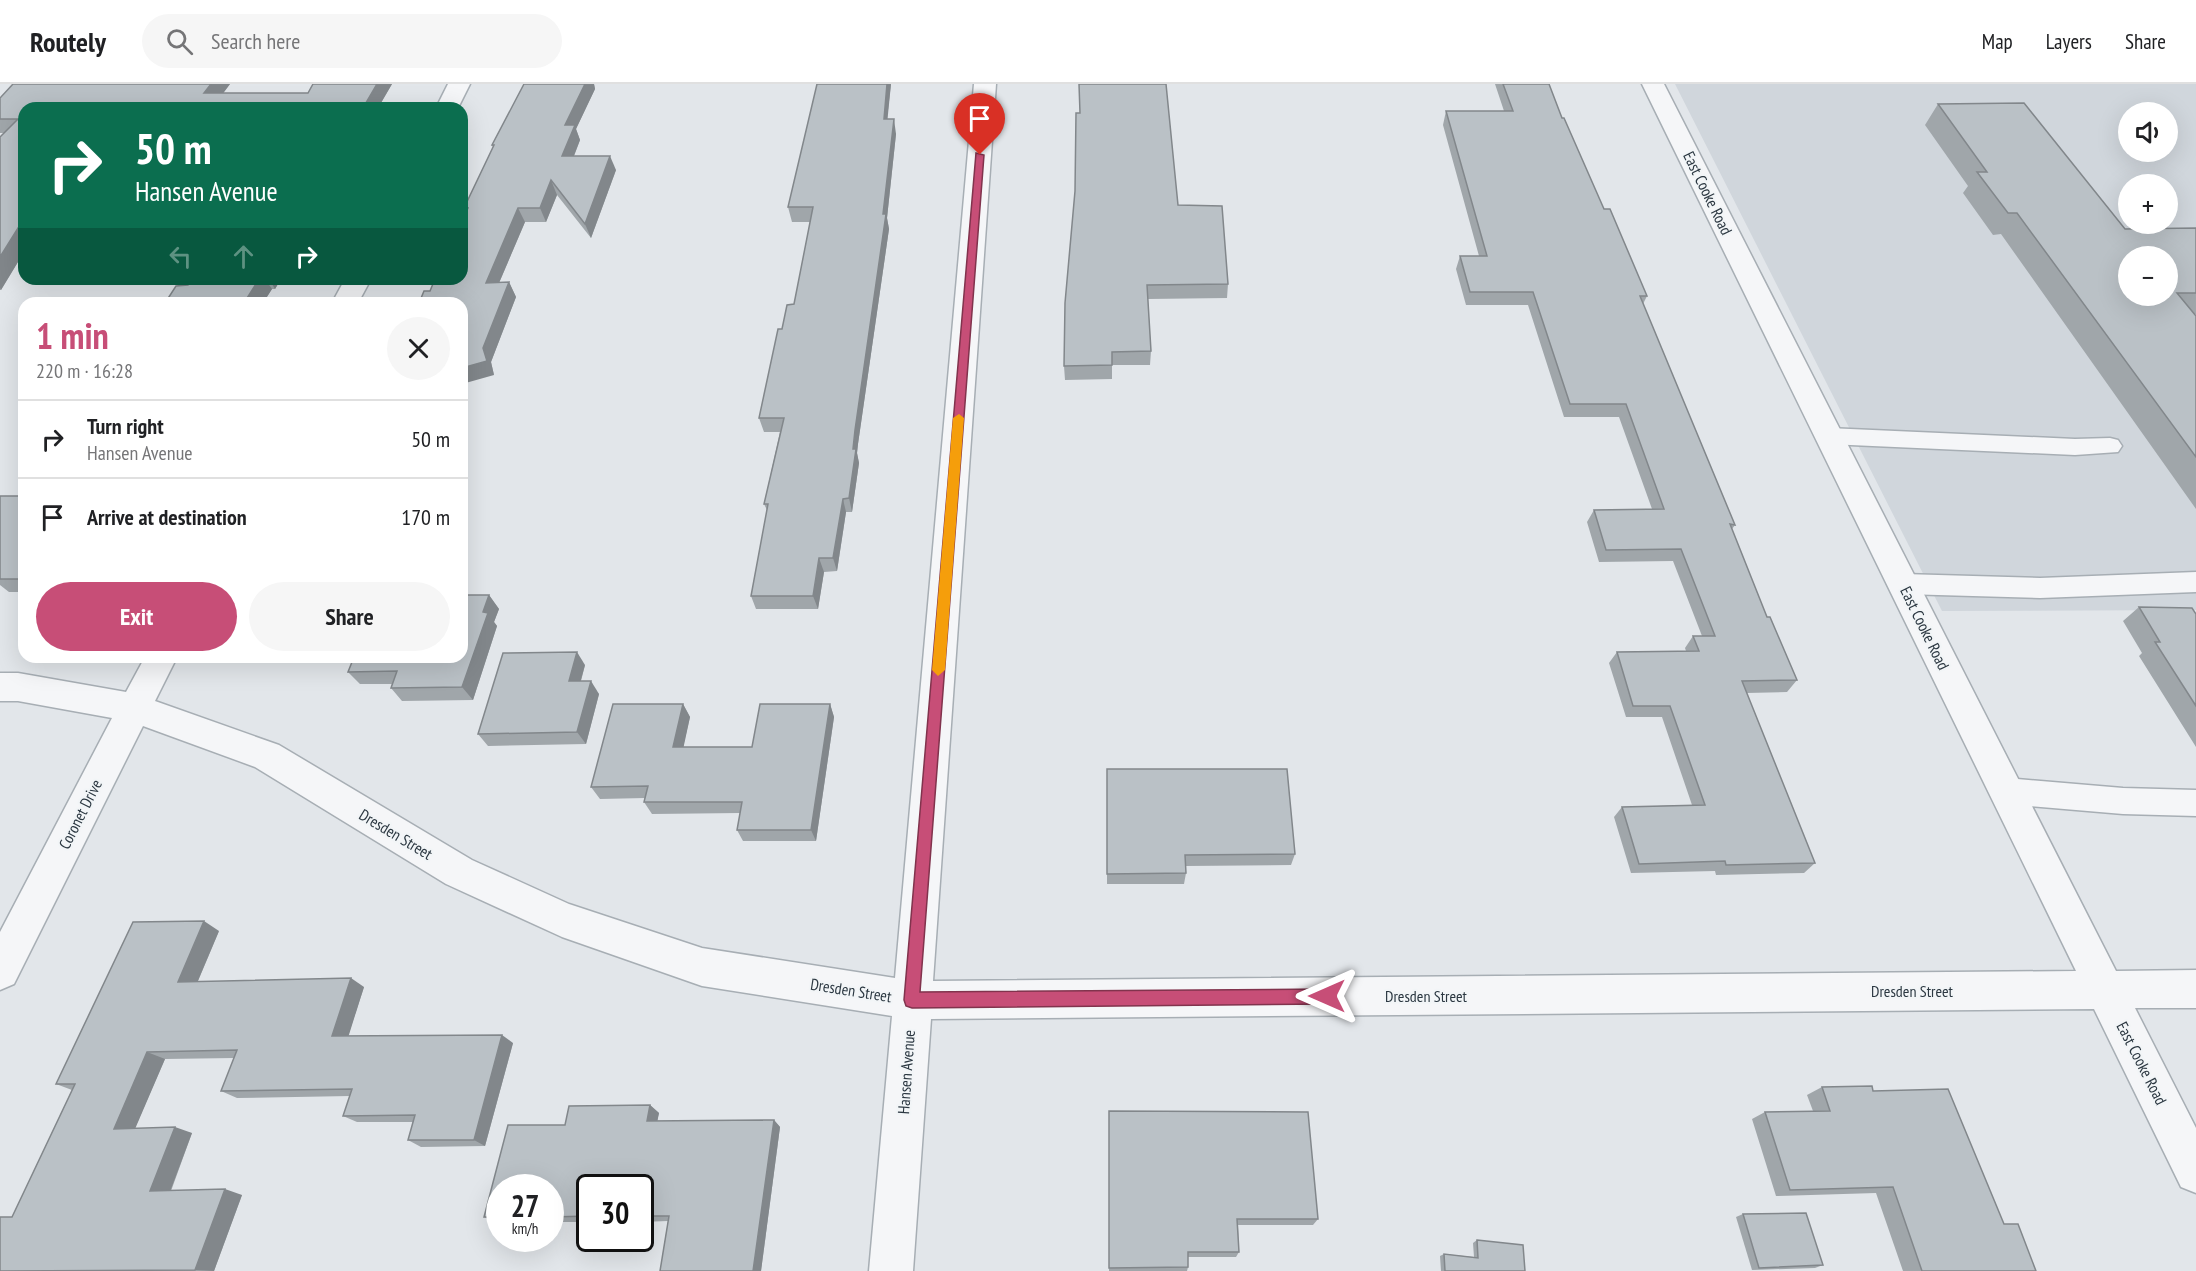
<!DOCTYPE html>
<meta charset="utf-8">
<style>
:root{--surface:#fff;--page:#f6f6f6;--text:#202124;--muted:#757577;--line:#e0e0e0;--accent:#c74e77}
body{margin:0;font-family:"PT Sans Narrow",sans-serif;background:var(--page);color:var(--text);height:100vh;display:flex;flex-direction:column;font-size:22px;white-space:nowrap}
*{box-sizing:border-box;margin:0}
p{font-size:20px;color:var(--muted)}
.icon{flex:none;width:33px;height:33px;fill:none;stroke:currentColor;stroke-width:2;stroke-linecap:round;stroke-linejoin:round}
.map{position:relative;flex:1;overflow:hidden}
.side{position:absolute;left:18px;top:213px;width:450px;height:366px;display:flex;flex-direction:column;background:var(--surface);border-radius:18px;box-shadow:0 6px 24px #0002}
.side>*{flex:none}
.top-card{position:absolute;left:18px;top:18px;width:450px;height:183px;border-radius:18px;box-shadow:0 6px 24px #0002;background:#0b6e4f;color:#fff;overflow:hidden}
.tools{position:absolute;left:2118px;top:18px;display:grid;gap:12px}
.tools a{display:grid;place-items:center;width:60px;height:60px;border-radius:50%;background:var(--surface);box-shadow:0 6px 24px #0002;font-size:30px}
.speed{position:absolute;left:486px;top:1090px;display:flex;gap:12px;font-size:30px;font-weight:700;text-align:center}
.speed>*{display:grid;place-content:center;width:78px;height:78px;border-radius:50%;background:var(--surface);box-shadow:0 6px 24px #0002;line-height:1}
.speed small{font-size:15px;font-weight:400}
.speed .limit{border:3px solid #111;border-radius:9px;background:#fff;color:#111}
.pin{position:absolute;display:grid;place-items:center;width:51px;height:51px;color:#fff;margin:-62px -26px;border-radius:50% 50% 50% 0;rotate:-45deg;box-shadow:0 0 6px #0007}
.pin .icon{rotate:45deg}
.me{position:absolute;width:66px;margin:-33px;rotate:270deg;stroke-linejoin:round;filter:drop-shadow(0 0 4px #0008)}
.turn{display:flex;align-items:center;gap:21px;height:126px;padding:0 18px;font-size:27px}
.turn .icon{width:78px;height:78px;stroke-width:2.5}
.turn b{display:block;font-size:42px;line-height:51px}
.lanes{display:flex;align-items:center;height:57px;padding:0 18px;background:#0003;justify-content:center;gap:30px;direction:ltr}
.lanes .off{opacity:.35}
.round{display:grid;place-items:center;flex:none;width:63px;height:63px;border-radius:32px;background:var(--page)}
.summary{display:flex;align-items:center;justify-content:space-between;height:102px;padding:0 18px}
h1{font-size:36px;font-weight:700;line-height:45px;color:var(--accent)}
.action{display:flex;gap:12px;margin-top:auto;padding:12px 18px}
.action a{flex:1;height:69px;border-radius:36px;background:var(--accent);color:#fff;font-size:24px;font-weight:700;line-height:69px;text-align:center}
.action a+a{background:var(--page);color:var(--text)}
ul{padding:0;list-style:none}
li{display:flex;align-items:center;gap:18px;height:78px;padding:0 18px;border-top:2px solid var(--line)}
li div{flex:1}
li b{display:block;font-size:22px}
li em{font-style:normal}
header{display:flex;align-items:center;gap:36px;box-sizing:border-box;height:84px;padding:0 30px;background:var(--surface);border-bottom:2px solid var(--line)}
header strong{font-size:28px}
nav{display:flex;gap:33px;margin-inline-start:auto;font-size:21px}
.search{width:420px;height:54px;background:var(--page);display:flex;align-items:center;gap:15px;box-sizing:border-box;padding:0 21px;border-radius:33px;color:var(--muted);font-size:22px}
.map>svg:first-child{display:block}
</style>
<header>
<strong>Routely</strong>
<div class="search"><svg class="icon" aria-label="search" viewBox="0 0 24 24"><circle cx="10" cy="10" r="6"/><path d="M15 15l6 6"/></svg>Search here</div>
<nav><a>Map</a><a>Layers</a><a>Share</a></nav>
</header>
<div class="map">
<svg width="2196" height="1187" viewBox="0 0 2196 1187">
<rect width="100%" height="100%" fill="#e2e6ea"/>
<!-- built -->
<path fill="#d0d6dc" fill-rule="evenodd" d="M1675,0H2196V526L1942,527ZM2128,28H2168V68H2128ZM2128,100H2168V140H2128ZM2128,172H2168V212H2128Z"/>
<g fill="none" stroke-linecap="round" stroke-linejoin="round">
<defs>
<g id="service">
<path d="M1828,344L2075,355L2110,354L2118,356L2122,362L2118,368L2075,371L1828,360L1820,358L1816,352L1820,346Z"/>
<path d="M2196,488V508L2040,514L1903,510L1894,507L1890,500L1894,493L1903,490L2040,494Z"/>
<path d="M2006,694L2123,704L2196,706V732L2123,730L2006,720L1996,716L1992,707L1996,698Z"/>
</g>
<g id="minor">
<path d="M448,0H470L458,24H436Z"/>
<path d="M974,0H996L933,897L2076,887L1642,0H1664L2116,887L2196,886V924H2135L2196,1044V1109L2181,1103L2094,925L931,935L913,1187H869L892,932L702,902L562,853L446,800L255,683L143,642L14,900L0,906V848L112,634L18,617H0V589H18L126,608L145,573H177L155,617L279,661L472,776L569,820L702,864L895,894Z"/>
<path d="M345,195H371L358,219H332Z"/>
</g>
</defs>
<!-- service casing -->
<use href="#service" stroke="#a7aeb4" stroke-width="3"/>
<!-- minor casing -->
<use href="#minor" stroke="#a7aeb4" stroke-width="3"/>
<!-- service -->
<use href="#service" fill="#f5f6f8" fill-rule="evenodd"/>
<!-- minor -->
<use href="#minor" fill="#f5f6f8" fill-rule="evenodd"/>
</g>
<!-- wall -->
<g fill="#a0a6aa">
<path d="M230,0L223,9H308L392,0L378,24H24V168L1,206H0V53L4,49H0V14Z"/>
<path d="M524,0H594L595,5L576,45L580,56L574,72L616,86L591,154L557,111L546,138H525L499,199L509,198L516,213L491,278L494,291L430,207L466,128L464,124L493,63L492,61Z"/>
<path d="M891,0L887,35L896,50L887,134L889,145L858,360L857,369L859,379L852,428H846L837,487L824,488L818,525H756L751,512L767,426L764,420L780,348H764L759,334L782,245L794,220L810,138H792L788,123Z"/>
<path d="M1495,0H1549L1562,34L1604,125L1647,212L1643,220L1735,441L1732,445L1767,533L1797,596L1787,608L1746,609L1815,779L1804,789L1716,791L1715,787L1631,789L1614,733L1622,723L1692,721L1662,633H1626L1609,579L1617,568L1686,567L1685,564L1693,552H1702L1673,477L1599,478L1587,438L1594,426L1652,425L1619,333H1564L1528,221H1466L1456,185L1460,172H1479L1443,41L1446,27H1504Z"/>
<path d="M1167,11L1178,121L1228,200L1227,214L1148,215L1151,267L1150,281H1112V295L1065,296L1064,282L1080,29Z"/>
<path d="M1938,20L2125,145L2196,144V230H2194L2196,232V425L2001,150L1993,151L1963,109L1968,102L1925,41Z"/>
<path d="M192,195H281L275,205H272L263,219H165L188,201Z"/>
<path d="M0,412H24V508H9L0,501Z"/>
<path d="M489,511L499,525L494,538L497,542L473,616L402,617L391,604L392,600H360L348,588Z"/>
<path d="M2139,523L2196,530V663L2139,572L2142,569L2123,537Z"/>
<path d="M585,581L581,597L599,610L586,660L488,662L478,650Z"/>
<path d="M683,620L690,633L683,663H752L830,620L834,633L816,757H743L737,746L740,729L652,730L644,718L645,714L600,715L591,703Z"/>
<path d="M1107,685L1295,770L1291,781L1185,782L1186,789L1184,800H1107Z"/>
<path d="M219,847L198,897L364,903L348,952L513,959L485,1062L421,1063L408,1056L413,1038H357L343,1032L350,1012L237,1014L221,1007L234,974L165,975L135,1044L192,1049L171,1107L242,1111L214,1187H0L12,1133L72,1006L56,1000Z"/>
<path d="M1822,1003L1873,1007L2004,1140L2036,1187H1903L1876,1109L1776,1112L1752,1035L1765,1028L1813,1027L1807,1011Z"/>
<path d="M650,1021L659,1029L657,1037L774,1036L780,1043L761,1187H660L668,1137L640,1138V1104H590V1138H550V1104H500V1139H497L484,1133L508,1041H565L569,1022Z"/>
<path d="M1109,1027L1318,1135L1313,1141H1238L1239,1168L1236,1173H1188V1183L1187,1187H1109Z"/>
<path d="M1743,1130L1823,1181L1815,1184L1752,1186L1736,1133Z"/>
<path d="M1477,1156L1525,1187H1441L1440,1172L1444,1170L1474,1173L1473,1159Z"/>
</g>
<!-- shaded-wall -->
<g fill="#82878b">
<path d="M211,0H230L213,23L204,9Z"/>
<path d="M377,0H392L378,24H363Z"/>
<path d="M585,0H594L595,5L576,45L580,56L568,87L562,72L565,41Z"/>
<path d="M887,0H891L886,50L884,35Z"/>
<path d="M894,35L896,50L887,134L889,145L858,360L857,369L859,379L852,428L849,414L855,346L883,130Z"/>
<path d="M610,72L616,86L591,154L585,140Z"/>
<path d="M551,96L557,111L546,138L540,124Z"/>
<path d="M518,124L525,138L493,213L486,199Z"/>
<path d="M23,136L24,137V168L1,206L0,204V173Z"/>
<path d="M259,195H265L272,205L263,219H244Z"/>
<path d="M269,195H281L275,205Z"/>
<path d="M509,198L516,213L491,278L494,291L462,300V284L483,264Z"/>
<path d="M843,415L846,428L837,487L833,474Z"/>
<path d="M819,474L824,488L818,525L813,512Z"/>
<path d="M489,511L499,525L494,538L497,542L473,616L462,603L483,528Z"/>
<path d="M577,568L585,581L577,610L569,597Z"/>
<path d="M591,597L599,610L586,660L577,648Z"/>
<path d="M683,620L690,633L681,675L673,663Z"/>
<path d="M830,620L834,633L816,757L811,746Z"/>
<path d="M204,837L219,847L194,906L178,898Z"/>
<path d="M351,894L364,903L346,960L332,952Z"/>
<path d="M502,951L513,959L485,1062L474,1056Z"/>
<path d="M147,968L165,975L132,1052L114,1045Z"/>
<path d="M650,1021L659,1029L656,1044L647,1037Z"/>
<path d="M774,1036L780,1043L761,1187H753Z"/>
<path d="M175,1043L192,1049L168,1113L150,1107Z"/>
<path d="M225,1105L242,1111L214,1187L195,1186Z"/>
</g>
<!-- building -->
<g fill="#bac1c6" stroke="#82878b" stroke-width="1.5" fill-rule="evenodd">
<path d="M13,0H211L204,9H308L313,0H377L363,24H24V136H23L0,173V53L18,35H0V14Z"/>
<path d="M524,0H585L565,41H575L562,72H610L585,140L551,96L540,124H518L486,199L509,198L483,264L487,277L462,284V219H419L424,207H430L435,195H462V137L468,124H464L494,61H492Z"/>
<path d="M817,0H887L884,35H894L883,130H886L855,346L853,365H856L849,414L843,415L833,474H819L813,512H751L768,420H764L784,334H759L778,245H782L787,221L794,220L813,123H788Z"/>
<path d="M1079,0H1166L1178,121L1222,122L1228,200L1147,201L1151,267L1112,268V281L1064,282L1065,219L1075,107L1076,29H1080Z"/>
<path d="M1503,0H1549L1562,34H1564L1604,125H1610L1647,212H1640L1735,441L1730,440L1767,533H1770L1797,596L1742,597L1815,779L1726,781L1725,777L1639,780L1622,723L1705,721L1670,622H1633L1617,568L1699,567L1693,552H1715L1681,465L1606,466L1594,426L1664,425L1626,320H1570L1533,208H1470L1460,172H1487L1446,27H1513Z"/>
<path d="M2024,19L2125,145L2196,144V209H2177L2196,232V373L2017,129H2008L1977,88H1987L1938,20ZM2128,172H2168V212H2128Z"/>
<path d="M192,195H259L244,219H165L176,202L188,201Z"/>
<rect x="0" y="412" width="24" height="83"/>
<path d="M462,511H489L483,528L488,529L462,603L391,604L397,587L348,588L354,573H462Z"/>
<path d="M2139,523L2192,524L2196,530V622L2155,558H2160Z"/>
<path d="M577,568L569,597H591L577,648L478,650L503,569Z"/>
<path d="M613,620H683L673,663H752L760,620H830L811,746H737L742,718H644L648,702L591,703Z"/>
<path d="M1107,685H1287L1295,770L1185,771L1186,789L1107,790Z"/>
<path d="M204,837L178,898L351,894L332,952L502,951L474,1056H408L415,1031L343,1032L352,1005L221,1007L237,966L147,968L114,1045L175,1043L150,1107L225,1105L195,1186L0,1187V1133H12L75,1000H56L133,838Z"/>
<path d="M1872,1002L1873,1007L1948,1005L2004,1140H2018L2036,1187H1922L1893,1103L1790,1106L1765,1028L1830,1027L1822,1003Z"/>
<path d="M650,1021L647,1037L774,1036L753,1187H660L669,1132H640V1104H590V1132L550,1133V1104H500V1133H484L508,1041H565L569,1022Z"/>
<path d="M1109,1027L1308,1028L1318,1135H1237L1239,1168H1188V1183L1109,1184Z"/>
<path d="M1806,1129L1823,1181L1759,1184L1743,1130Z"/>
<path d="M1477,1156L1523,1161L1525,1187H1445L1444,1170L1478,1174Z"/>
</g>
<!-- route -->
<path fill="#c74e77" stroke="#81334d" stroke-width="1.5" d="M976,69L984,71L920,908L1327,905L1332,907L1335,912L1332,918L1327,920L912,924L906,922L904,916Z"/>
<!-- slow -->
<path fill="#f59e0b" d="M959,330L964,334L945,586L938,592L932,586L953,334Z"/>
<g text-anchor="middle" stroke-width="4.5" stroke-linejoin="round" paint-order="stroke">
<!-- street labels -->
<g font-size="16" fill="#2b3741" stroke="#f2f5f7">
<text transform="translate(1708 109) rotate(64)" y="6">East Cooke Road</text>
<text transform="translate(1925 544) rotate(64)" y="6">East Cooke Road</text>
<text transform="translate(80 730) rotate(-63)" y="6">Coronet Drive</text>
<text transform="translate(396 750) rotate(31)" y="6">Dresden Street</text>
<text transform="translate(851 906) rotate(9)" y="6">Dresden Street</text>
<text x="1912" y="913">Dresden Street</text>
<text x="1426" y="918">Dresden Street</text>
<text transform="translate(2142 979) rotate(63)" y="6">East Cooke Road</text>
<text transform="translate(906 988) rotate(-86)" y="6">Hansen Avenue</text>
</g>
</g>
</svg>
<div class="tools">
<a><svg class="icon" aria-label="sound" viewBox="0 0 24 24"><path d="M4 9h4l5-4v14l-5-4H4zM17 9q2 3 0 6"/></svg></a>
<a>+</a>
<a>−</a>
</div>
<div class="speed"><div>27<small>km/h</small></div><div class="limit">30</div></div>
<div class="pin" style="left:980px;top:71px;background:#d93025"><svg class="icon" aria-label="arrive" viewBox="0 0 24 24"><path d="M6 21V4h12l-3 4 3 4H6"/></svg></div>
<svg class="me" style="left:1327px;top:912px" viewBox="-20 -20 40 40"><path d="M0-17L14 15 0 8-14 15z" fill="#c74e77" stroke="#fff" stroke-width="4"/></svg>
<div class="top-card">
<div class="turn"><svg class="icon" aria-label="right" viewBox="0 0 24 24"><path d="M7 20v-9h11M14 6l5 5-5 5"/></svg><div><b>50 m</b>Hansen Avenue</div></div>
<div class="lanes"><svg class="icon off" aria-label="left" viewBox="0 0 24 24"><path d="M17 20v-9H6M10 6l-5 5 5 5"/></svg><svg class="icon off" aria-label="ahead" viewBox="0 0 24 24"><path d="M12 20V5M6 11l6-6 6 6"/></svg><svg class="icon" aria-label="right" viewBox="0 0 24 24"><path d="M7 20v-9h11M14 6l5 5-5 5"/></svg></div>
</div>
<section class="side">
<div class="summary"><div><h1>1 min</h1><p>220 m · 16:28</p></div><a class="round"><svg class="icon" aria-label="close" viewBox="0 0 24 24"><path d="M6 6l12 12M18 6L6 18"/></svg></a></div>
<ul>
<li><svg class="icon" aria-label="right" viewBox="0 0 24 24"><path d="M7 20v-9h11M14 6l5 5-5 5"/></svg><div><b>Turn right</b><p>Hansen Avenue</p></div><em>50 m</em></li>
<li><svg class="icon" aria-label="arrive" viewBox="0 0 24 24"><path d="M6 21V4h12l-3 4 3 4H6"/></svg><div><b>Arrive at destination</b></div><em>170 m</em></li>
</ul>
<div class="action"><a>Exit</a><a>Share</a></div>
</section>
</div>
